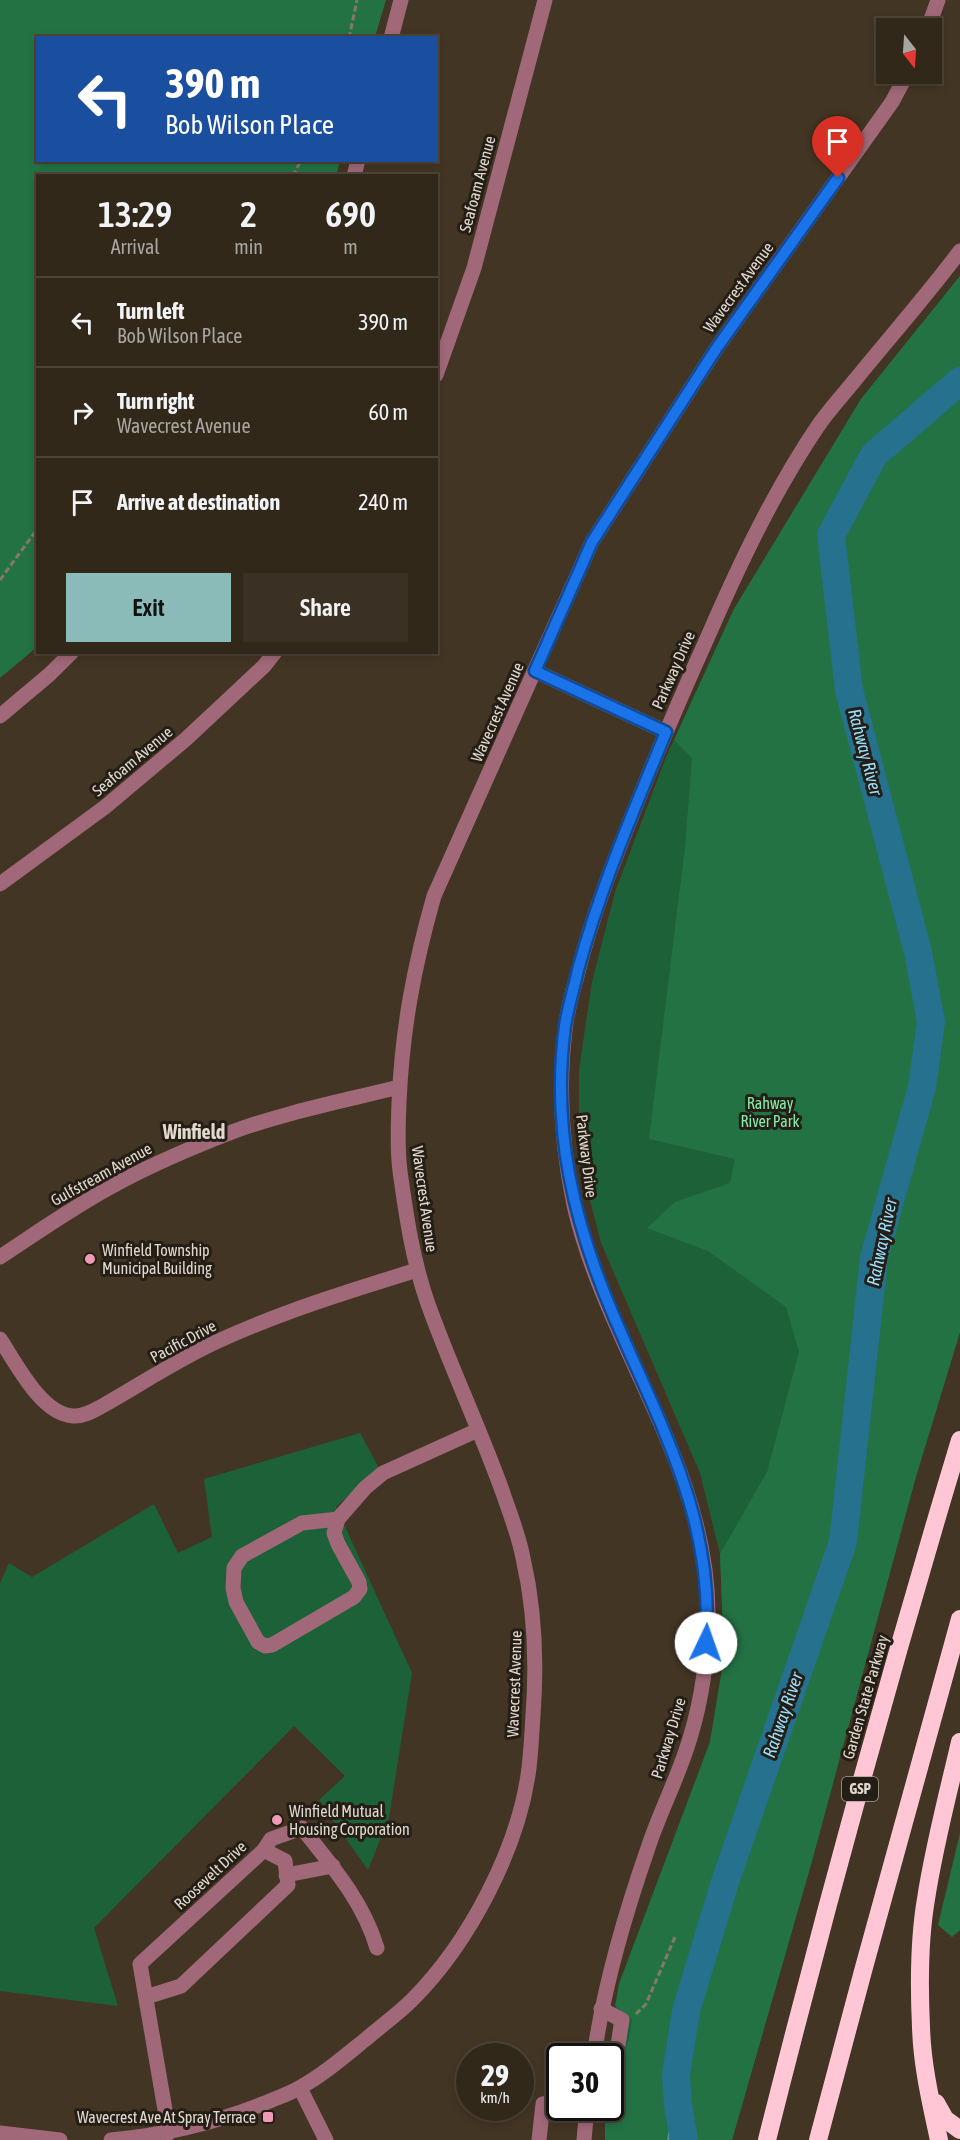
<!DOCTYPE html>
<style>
:root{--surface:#32281a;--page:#3a3023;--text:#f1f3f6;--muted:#a8a6a2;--line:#4d4439;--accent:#8bbbb9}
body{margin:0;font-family:"Asap Condensed",sans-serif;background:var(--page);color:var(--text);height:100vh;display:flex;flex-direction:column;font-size:22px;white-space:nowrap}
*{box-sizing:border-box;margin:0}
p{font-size:20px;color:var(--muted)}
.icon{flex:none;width:33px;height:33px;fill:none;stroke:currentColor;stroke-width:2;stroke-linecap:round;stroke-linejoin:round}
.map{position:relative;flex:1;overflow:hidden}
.panel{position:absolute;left:36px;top:174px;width:402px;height:480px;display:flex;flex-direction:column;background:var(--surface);border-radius:0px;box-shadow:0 3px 9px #0003,0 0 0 2px var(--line)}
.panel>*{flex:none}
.top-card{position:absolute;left:36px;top:36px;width:402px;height:126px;border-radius:0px;box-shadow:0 3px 9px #0003,0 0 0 2px var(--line);background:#1a4fa0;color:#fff;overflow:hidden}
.needle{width:39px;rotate:163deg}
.controls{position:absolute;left:876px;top:18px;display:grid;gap:12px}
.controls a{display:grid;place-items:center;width:66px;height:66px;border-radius:0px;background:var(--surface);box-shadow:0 3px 9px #0003,0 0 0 2px var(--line);font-size:30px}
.speed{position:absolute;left:456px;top:2043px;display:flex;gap:12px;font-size:30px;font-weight:700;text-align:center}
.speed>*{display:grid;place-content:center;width:78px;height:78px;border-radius:50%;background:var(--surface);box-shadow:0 3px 9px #0003,0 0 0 2px var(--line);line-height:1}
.speed small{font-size:15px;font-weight:400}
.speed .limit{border:3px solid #111;border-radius:9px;background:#fff;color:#111}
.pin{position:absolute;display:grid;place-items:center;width:51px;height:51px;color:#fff;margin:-62px -26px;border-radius:50% 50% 50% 0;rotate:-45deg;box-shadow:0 0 6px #0007}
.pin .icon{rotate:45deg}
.me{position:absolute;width:66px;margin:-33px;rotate:3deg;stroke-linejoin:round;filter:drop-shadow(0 0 4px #0008)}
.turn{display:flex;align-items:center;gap:21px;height:126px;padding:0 30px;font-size:27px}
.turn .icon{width:78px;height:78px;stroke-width:2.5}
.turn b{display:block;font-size:42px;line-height:51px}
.eta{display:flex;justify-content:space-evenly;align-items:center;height:102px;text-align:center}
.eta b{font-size:36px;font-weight:600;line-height:42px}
.action{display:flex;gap:12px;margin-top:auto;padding:12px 30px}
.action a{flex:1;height:69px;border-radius:0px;background:var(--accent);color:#111;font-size:24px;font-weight:600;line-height:69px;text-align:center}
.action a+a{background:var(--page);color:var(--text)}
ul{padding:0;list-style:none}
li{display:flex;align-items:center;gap:18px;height:90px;padding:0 30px;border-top:2px solid var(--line)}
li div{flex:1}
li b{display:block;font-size:22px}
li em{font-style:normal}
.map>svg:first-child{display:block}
</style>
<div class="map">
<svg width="960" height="2140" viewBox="0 0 960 2140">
<rect width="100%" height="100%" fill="#433523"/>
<!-- green -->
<g fill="#1d6139">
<path d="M960,276V1332L915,1480L812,1861L732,2140H605V2108H610L609,2056L619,1984L710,1742L724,1657L720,1554L700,1473L601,1243L579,1158V1069L592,982L615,892L666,757L734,609L861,399Z"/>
<path d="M360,1433L379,1468L336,1507L412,1673L389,1817L368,1870L319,1800L345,1776L294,1726L94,1928L118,2006L0,1991V1583L9,1563L32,1577L154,1504L178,1553L212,1537L204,1479Z"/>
</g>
<!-- forest -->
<g fill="#237244">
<path d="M0,0H386L375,37L38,38V160L340,161L336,176H38L37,647L0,678Z"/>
<path d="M960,276V1332L915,1480L812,1861L732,2140H605V2108H610L611,2065C628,2050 629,2042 632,2019L615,2006L619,1984L710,1742L724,1657L720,1554L767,1472L799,1352L786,1307L708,1251L647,1228L675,1202L730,1183L735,1159L649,1139L685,847L692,758L674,740L734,609L861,399Z"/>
<path d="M960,1833V1930L952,1937L938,1925Z"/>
</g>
<!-- water -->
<path fill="#25718e" stroke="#5e90a1" stroke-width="1.5" d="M676,2074L695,2139V2140H668Z"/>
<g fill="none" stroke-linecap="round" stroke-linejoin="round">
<!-- river -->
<path stroke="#25718e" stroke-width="28" d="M684,2140L678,2105L676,2074L686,2011L725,1882L843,1542L874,1258L922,1087L931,1022L918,952L849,690L831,535L874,455L960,381"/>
<!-- path -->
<g stroke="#85796a" stroke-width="3" stroke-dasharray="6 3" stroke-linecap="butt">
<path d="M349,38L357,0"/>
<path d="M293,176L301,160"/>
<path d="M0,580L38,528"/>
<path d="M636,2014L646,2004L675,1937"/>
</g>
<!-- minor -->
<g stroke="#a06879" stroke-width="15">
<path d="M928,28L938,0"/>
<path d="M391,38L401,0"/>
<path d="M354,176L358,160"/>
<path d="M436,375L474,268L545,0"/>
<path d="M535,671L666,732"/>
<path d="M0,716L50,674L72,652"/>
<path d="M0,884L105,807L186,739L264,666L275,652"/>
<path d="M0,1257C38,1232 76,1205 116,1184C153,1164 193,1147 232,1132C286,1112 343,1101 399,1087"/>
<path d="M0,1339C16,1363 41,1414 73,1416C84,1417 95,1410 104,1405C141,1384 177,1360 216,1342C281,1312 349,1291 417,1270"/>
<path d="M338,1519L302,1523L242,1556L234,1568L233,1588L236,1602L258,1642L265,1646L272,1645L354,1597L360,1589L359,1582L338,1544L334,1533L338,1519L365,1488L383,1473L478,1430"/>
<path d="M264,1850L271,1839L302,1828C332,1866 363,1901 377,1948"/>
<path d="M286,1875L333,1866"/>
<path d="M146,1997L181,1986L288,1885L285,1861L264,1850L140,1964L169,2133"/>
<path d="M601,2009L622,2020L618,2045L602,2056"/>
<path d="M594,2056C604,1985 624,1917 648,1848C660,1811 679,1776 690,1738C702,1699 708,1654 708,1612C707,1464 606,1345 574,1205C562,1148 558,1088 565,1030C567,1010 573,991 578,972C594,908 619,848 643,788C664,736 686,685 709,634C740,563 774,491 818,426C829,410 843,395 855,380C890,337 927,295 960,251"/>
<path d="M300,2088L326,2140"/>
<path d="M0,2133L60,2140"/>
<path d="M111,2140C165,2135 215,2123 265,2103C276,2098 289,2094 299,2088C323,2075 345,2056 366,2039C381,2026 398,2014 412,2000C469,1943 519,1848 529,1768C531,1750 532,1733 533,1715C537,1662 535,1610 523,1558C519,1536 510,1514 503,1493C480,1429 451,1368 428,1304C413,1262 406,1215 400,1171C397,1149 398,1126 399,1103C402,1030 414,966 434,896L592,542L716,349L892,102L907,74"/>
<path d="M539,2140L543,2104L560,2101"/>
<path d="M584,2140L587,2108"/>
</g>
<!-- highway -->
<g stroke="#ffc7d6" stroke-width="18">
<path d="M936,2103L945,2119L960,2130"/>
<path d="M767,2140C826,1905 890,1672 960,1440"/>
<path d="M818,2140L863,1971L960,1619"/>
<path d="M939,2140C931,2103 922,2065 921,2027C919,1985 919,1940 926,1899C934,1846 948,1794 960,1742"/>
</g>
</g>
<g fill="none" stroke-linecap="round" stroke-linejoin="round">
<defs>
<path id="route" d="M706,1643C715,1522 661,1426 615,1319C574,1224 551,1130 565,1026C568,1007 574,988 578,970C600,888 634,810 666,732L535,671L592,542L716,349L838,178"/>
</defs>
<!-- route casing -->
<use href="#route" stroke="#114b97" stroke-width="15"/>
<!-- route -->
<use href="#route" stroke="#1a73e8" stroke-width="10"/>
</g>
<!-- markers -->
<g fill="#f09ab6" stroke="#241e16" stroke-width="2">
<circle cx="90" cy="1259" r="6"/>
<circle cx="277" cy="1820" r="6"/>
<rect x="262" y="2111" width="12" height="12" rx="3"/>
</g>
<g text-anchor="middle" stroke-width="6" stroke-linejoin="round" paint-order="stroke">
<!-- shield labels -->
<rect fill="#241e16" stroke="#a9a197" stroke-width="1.5" x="842" y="1777" width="36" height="24" rx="4.5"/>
<g font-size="15" font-weight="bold" fill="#e2d9ce">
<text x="860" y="1794">GSP</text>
</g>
<!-- street labels -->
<g font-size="16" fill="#e2d9ce" stroke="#241e16">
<text transform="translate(477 184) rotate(-75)" y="6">Seafoam Avenue</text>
<text transform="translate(738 287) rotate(-54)" y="6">Wavecrest Avenue</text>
<text transform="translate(673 670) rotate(-66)" y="6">Parkway Drive</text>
<text transform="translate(497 712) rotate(-66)" y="6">Wavecrest Avenue</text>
<text transform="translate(132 761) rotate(-40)" y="6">Seafoam Avenue</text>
<text transform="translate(587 1156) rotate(83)" y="6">Parkway Drive</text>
<text transform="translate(101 1174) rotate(-29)" y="6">Gulfstream Avenue</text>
<text transform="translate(425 1199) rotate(82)" y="6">Wavecrest Avenue</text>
<text transform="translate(183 1341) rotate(-28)" y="6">Pacific Drive</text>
<text transform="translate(514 1684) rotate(-88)" y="6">Wavecrest Avenue</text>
<text transform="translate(865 1697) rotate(-74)" y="6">Garden State Parkway</text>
<text transform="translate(668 1738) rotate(-73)" y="6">Parkway Drive</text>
<text transform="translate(210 1875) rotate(-43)" y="6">Roosevelt Drive</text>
</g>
<!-- park labels -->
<g font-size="16" fill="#85eca8" stroke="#241e16">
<text x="770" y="1109">Rahway<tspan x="770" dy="18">River Park</tspan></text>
</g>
<!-- poi labels -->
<g font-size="16" fill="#e2d9ce" stroke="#241e16" text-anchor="start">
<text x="102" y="1256">Winfield Township<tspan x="102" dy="18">Municipal Building</tspan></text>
<text x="289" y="1817">Winfield Mutual<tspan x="289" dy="18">Housing Corporation</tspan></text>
<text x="256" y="2123" text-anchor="end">Wavecrest Ave At Spray Terrace</text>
</g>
<!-- water labels -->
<g font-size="18" font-style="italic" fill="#98defd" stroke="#241e16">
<text transform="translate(865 752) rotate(75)" y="6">Rahway River</text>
<text transform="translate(882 1242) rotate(-78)" y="6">Rahway River</text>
<text transform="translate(783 1715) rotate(-71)" y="6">Rahway River</text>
</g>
<!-- quarter labels -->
<g font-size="20" font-weight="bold" fill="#e2d9ce" stroke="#241e16">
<text x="194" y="1139">Winfield</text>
</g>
</g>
</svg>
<div class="controls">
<a><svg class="needle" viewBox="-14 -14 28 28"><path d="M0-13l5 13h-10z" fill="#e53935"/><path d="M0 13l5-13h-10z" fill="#a8a6a2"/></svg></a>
</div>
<div class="speed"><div>29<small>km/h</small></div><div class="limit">30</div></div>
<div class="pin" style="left:838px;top:178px;background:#d93025"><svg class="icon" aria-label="arrive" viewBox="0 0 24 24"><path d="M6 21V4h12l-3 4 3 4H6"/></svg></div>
<svg class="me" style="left:706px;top:1643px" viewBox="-20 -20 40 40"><circle r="19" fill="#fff"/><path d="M0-13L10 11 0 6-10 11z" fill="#1a73e8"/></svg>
<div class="top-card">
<div class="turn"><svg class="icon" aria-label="left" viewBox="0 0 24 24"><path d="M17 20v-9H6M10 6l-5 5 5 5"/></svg><div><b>390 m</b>Bob Wilson Place</div></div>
</div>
<section class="panel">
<div class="eta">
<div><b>13:29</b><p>Arrival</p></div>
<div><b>2</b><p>min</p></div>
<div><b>690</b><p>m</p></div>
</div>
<ul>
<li><svg class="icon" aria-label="left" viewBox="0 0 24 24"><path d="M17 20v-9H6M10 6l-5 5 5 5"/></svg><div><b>Turn left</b><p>Bob Wilson Place</p></div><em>390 m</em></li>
<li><svg class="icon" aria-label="right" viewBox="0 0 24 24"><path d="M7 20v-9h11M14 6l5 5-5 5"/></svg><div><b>Turn right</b><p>Wavecrest Avenue</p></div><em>60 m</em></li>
<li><svg class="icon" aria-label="arrive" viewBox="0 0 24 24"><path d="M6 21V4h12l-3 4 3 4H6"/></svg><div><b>Arrive at destination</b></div><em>240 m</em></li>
</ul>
<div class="action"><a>Exit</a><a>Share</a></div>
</section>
</div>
